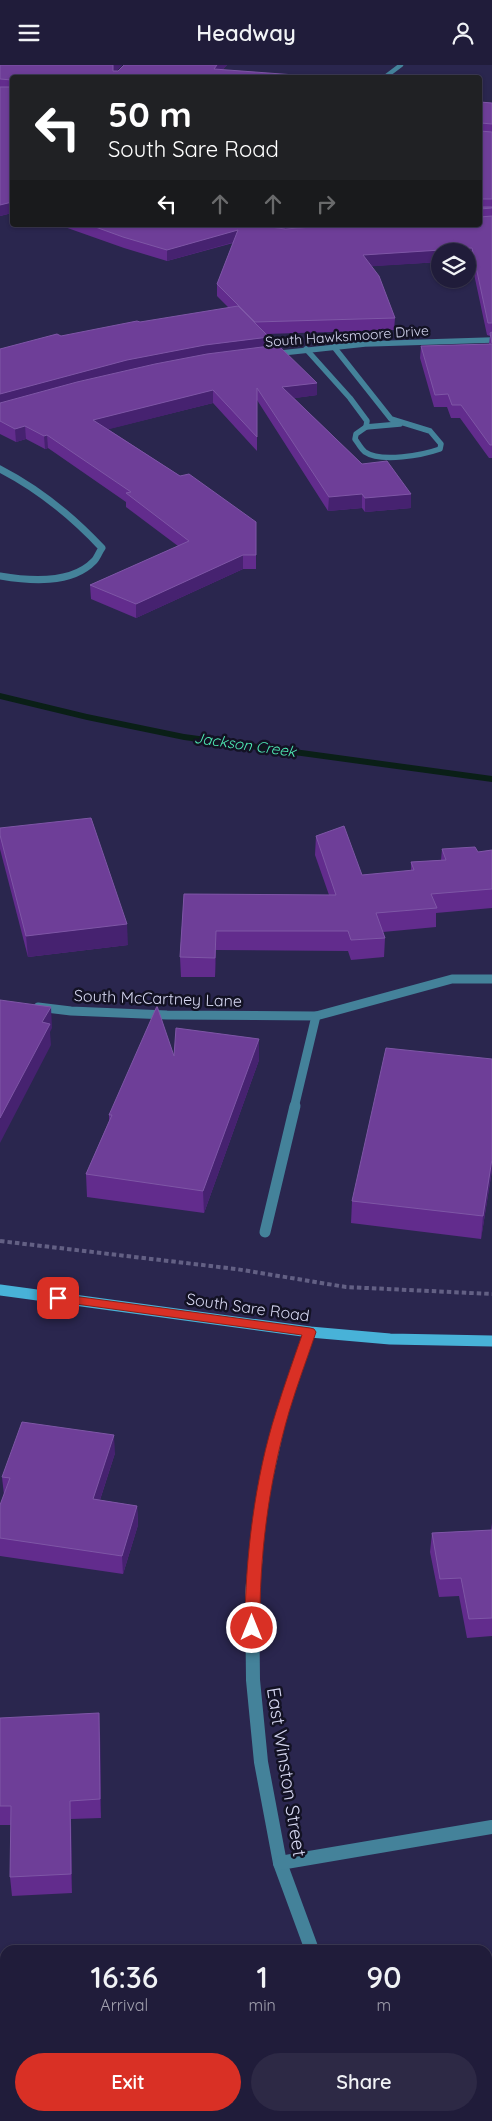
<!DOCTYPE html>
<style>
:root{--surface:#201c3a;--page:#2d2945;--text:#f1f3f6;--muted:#a2a1af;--line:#3d3a54;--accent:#d93025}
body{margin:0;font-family:Quicksand,sans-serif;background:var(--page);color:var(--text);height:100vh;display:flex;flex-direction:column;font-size:19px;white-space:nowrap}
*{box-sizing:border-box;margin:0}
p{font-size:16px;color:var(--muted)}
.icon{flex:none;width:28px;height:28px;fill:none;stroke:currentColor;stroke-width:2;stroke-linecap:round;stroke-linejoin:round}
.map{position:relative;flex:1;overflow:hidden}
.sheet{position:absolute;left:0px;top:1880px;width:492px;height:176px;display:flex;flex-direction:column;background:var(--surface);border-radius:15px 15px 0 0;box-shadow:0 1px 4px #0004,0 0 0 1px var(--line)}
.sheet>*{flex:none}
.banner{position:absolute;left:10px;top:10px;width:472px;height:152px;border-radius:5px;box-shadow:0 1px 4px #0004,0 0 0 1px var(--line);background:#202124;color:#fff;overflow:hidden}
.buttons{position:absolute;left:431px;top:178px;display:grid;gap:10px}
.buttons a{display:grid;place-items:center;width:45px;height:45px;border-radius:50%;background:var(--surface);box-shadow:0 1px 4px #0004,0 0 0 1px var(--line);font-size:25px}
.pin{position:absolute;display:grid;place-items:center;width:42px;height:42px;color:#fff;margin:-21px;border-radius:10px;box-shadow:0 2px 8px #0006}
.me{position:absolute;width:55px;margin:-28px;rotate:0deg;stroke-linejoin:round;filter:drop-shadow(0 0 4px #0008)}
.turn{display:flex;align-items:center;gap:18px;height:105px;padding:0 15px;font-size:22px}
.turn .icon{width:65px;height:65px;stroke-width:2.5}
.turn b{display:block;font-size:35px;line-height:42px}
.lanes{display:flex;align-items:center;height:48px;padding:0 15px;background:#0003;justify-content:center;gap:25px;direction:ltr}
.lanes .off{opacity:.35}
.eta{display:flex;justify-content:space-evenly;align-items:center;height:85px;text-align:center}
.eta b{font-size:30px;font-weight:600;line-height:35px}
.button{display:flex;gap:10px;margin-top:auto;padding:10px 15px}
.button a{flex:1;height:58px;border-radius:30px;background:var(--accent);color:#fff;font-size:20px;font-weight:600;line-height:58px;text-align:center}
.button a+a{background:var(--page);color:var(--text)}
header{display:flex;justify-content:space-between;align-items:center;height:65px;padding:0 15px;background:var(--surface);font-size:22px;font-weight:600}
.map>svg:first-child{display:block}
</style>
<header><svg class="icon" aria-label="menu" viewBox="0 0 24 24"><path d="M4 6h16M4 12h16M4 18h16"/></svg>Headway<svg class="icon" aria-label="person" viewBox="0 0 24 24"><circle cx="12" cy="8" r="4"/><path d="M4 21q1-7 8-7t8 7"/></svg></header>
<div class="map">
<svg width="492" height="2056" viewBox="0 0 492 2056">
<rect width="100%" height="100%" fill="#2a264e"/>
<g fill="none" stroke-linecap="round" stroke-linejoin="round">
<!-- stream -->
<path fill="#0a1f17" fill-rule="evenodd" d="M0,628L87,649L184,669L492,711V717L184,675L87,655L0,634Z"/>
<!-- path -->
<path stroke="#636084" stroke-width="4" stroke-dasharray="4.5 3" stroke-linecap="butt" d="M0,1176L236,1204L346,1222L492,1229"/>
<!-- minor-far5 -->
<path stroke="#44829a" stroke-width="4.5" d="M385,12L401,0"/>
<!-- minor-far4 -->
<g stroke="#44829a" stroke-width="5.5">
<path d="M306,284L350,333L367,356L366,362L356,369L355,374C358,378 361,384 365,387C381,398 423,390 440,384L441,379L430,366L391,354L334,282"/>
<path d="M272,289L365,279L492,275"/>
<path d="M366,362L400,359"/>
</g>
<!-- minor-far3 -->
<path stroke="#44829a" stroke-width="7" d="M0,404C39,424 72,451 102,483C99,487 97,493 94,496C71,520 29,516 0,511"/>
<!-- minor-far2 -->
<g stroke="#44829a" stroke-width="9">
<path d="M38,942L71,946L167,950L316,951L452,914H492"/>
<path d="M294,1043L316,951"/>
</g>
<!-- minor-far1 -->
<g stroke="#44829a" stroke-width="11">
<path d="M265,1167L295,1041"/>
<path d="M256,1491L262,1438L282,1348L310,1267"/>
</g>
<!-- minor -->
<g stroke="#44829a" stroke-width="14">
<path d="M256,1490L252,1528L253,1615L261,1697L280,1798L312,1885"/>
<path d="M280,1798L492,1762"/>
<path d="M373,2051L375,2056"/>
</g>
<!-- secondary -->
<path stroke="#48b2d8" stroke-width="11" d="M0,1225L310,1267L390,1274L492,1276"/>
</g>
<!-- wall -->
<g fill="#622c8d">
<path d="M0,0H122L116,6H118L124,0H227L223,4L12,12V148L0,151Z"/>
<path d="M480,37L492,38V393H489L460,353H451L447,342H434L420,293L421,281L489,279L490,271L487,270L471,195L440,186V197L371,201L395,253L394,265L266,269L269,281L317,318V330L294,333L362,399L411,429V443L365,447L362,443L328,446L257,335V386L213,338L108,364L180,411L256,457V504H243L136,553L91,534L90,520L178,481L126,442V437L48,383L45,384L26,374L16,377L0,369V284L61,271L229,243L217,231V219L233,178L167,196L124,183L59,160H480Z"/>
<path d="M0,763L128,880L28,892L0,784Z"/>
<path d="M316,771L362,810L411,806V797L441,795L442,784L478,787L492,785V843L436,848V862L383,867L385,873L384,892L351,895L348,886L216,885L215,912H181L180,892L184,829L329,830L315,790Z"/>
<path d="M174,991L259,995L204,1148L87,1132L86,1109L109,1056V1050Z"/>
<path d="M492,1105L481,1174L351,1158L352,1136Z"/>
<path d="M115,1388L100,1435L137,1441L138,1460L123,1509L0,1491V1440L4,1430L2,1412Z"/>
<path d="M492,1458V1571L467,1573L459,1531L439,1532L430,1487L432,1468L491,1465Z"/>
<path d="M0,1653L100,1667L101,1753L71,1754L72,1828L12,1831L10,1812L11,1760H0Z"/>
<path d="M50,2051H156L158,2056H51Z"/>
</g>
<!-- shaded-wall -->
<g fill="#462270">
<path d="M112,0H122L113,10Z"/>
<path d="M217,0H227L214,12V4Z"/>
<path d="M12,137V148L0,151V140Z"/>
<path d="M285,160H384L285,167Z"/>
<path d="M238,165V176L167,196V185Z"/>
<path d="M472,183L471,195H468V186H440V197L362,202L363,190Z"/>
<path d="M269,272V284L0,342V329L127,295L205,280Z"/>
<path d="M317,318V330L282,335V322Z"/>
<path d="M213,325V338L94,368L93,355Z"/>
<path d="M25,361L26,374L16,377L15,364Z"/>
<path d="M47,370L48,383L45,384L44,371Z"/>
<path d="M362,429V443L328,446L329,432Z"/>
<path d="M411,429V443L365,447V433Z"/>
<path d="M243,490V504L136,553V539Z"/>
<path d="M127,859L128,880L28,892L26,871Z"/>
<path d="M216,866V885L215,912V893Z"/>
<path d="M51,942L52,963L50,967L51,980L0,1078V1053L42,957Z"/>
<path d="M259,974V995L204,1148L203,1126Z"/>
<path d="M492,1094V1105L481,1174L483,1151Z"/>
<path d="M114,1370L115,1388L94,1453L93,1434Z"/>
<path d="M137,1441L138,1460L123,1509L122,1491Z"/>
<path d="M99,1648L100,1667L101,1753L100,1734Z"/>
<path d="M70,1736L71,1754L72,1828L71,1809Z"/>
</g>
<!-- building -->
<g fill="#6e3e98" stroke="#7e56a6">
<path d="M0,0H113V6H118L124,0H217L214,4L322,12H12V15L0,14Z"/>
<path d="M0,22H12V137L0,140Z"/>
<path d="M480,37L492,38V59L481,58L480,59Z"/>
<path d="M480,66L492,67V134H480Z"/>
<path d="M480,142H492V143L480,144Z"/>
<path d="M492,151V258H488L472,183L363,190L379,211L395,253L255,257L217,219L238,165L167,185L123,172L90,160H256L285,164L341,160H480V152Z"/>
<path d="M238,241L269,272L205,280L127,295L0,329V284L57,269L61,271L137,256L140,257Z"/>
<path d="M492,267V278L490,268Z"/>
<path d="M492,279V380H490L461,340H452L448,329L435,330L421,281Z"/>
<path d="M278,280L317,318L282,322L362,399L387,396L411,429L365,433L362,429L329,432L257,323V372L213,325L93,355L180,411L189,409L256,457V490H243L136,539L90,520L189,476L126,428L131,427L47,370L44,371L25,361L15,364L0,356V338L77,317L155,299L207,289Z"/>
<path d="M91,753L127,859L26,871L0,770V763Z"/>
<path d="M344,761L362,810L414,805L411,797L446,795L442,784L475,782L478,787L492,785V824L431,829L437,843L376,848L385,873L351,875L348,866H216L215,893L180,892L184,829L336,830L316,771Z"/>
<path d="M0,935L51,942L42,957L50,959L0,1053Z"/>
<path d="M157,941L174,991L176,963L259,974L203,1126L86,1109L112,1050H109Z"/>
<path d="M386,983L492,994V1094L483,1151L352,1136Z"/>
<path d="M22,1357L114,1370L93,1434L137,1441L122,1491L0,1473V1440L10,1413L2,1412Z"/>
<path d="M492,1465V1553L469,1554L461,1513L440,1514L432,1468Z"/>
<path d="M99,1648L100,1734L70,1736L71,1809L10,1812L11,1741H0V1653Z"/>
<path d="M53,2051H156L158,2056H54Z"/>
</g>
<!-- route -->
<path fill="#d93025" stroke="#8d1f18" d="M58,1229L310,1263L314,1264L316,1267C307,1294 297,1320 289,1347C269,1415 259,1492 260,1563L258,1567L252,1569L247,1567L245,1563C245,1493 255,1413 276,1347C284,1321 293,1296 302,1270L54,1236L52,1233L54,1230Z"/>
<g text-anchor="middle" stroke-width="5" stroke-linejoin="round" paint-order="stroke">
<!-- far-street labels -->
<g font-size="14" fill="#d6d7f1" stroke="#131224">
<text transform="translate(347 271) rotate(-4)" y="5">South Hawksmoore Drive</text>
</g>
<!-- far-water labels -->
<g font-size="15" font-style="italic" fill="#4fedb5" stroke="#131224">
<text transform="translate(245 680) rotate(8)" y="5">Jackson Creek</text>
</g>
<!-- street labels -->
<g font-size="16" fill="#d6d7f1" stroke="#131224">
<text transform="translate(158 933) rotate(2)" y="6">South McCartney Lane</text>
<text transform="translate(248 1242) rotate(8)" y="6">South Sare Road</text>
</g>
<!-- near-street labels -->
<g font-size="19" fill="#d6d7f1" stroke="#131224">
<text transform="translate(287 1707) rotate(81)" y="7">East Winston Street</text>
</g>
</g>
</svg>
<div class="buttons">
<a><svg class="icon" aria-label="layers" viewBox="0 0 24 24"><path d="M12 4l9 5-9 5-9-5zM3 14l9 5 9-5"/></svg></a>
</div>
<div class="pin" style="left:58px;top:1233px;background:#d93025"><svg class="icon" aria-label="arrive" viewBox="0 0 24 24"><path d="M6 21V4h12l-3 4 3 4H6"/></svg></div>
<svg class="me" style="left:252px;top:1563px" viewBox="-20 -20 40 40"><circle r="17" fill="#d93025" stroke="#fff" stroke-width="3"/><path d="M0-11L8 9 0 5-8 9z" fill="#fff"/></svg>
<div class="banner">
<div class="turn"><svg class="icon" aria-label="left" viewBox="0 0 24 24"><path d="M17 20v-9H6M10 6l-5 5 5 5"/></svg><div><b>50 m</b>South Sare Road</div></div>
<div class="lanes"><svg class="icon" aria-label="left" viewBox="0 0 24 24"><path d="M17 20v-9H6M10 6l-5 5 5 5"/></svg><svg class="icon off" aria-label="ahead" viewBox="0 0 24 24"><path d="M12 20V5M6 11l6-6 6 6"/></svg><svg class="icon off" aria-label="ahead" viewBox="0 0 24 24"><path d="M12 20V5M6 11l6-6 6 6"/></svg><svg class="icon off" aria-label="right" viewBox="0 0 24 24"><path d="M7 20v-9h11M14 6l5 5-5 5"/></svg></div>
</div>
<section class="sheet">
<div class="eta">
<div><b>16:36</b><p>Arrival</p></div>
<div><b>1</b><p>min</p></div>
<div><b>90</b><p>m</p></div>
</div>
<div class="button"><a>Exit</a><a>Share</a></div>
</section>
</div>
